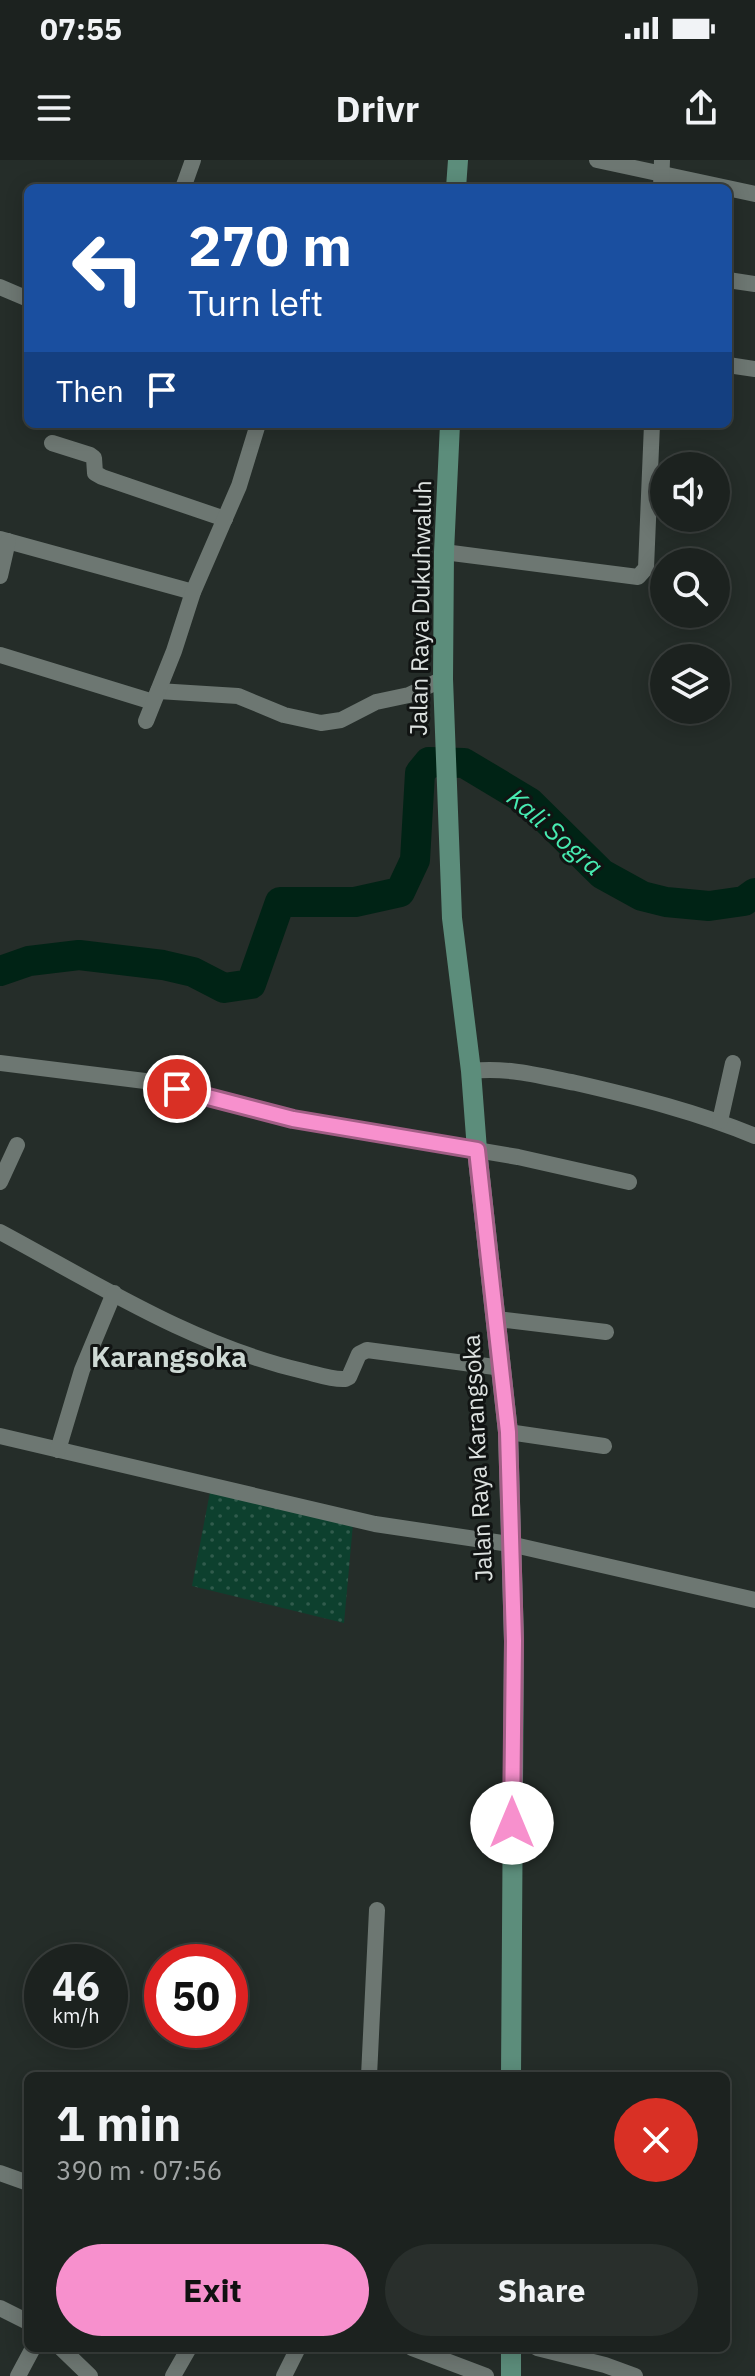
<!DOCTYPE html>
<meta charset="utf-8">
<style>
:root{--surface:#1c221f;--page:#292f2c;--text:#f1f3f6;--muted:#a0a4a4;--line:#3a3f3d;--accent:#f790cd}
body{margin:0;font-family:"IBM Plex Sans",sans-serif;background:var(--page);color:var(--text);height:100vh;display:flex;flex-direction:column;font-size:30px;white-space:nowrap}
*{box-sizing:border-box;margin:0}
p{font-size:26px;color:var(--muted)}
.icon{flex:none;width:44px;height:44px;fill:none;stroke:currentColor;stroke-width:2;stroke-linecap:round;stroke-linejoin:round}
.map{position:relative;flex:1;overflow:hidden}
.drawer{position:absolute;left:24px;top:1912px;width:706px;height:280px;display:flex;flex-direction:column;background:var(--surface);border-radius:12px;box-shadow:0 4px 20px #0003,0 0 0 2px var(--line)}
.drawer>*{flex:none}
.top-card{position:absolute;left:24px;top:24px;width:708px;height:244px;border-radius:12px;box-shadow:0 4px 20px #0003,0 0 0 2px var(--line);background:#1a4fa0;color:#fff;overflow:hidden}
.fabs{position:absolute;left:650px;top:292px;display:grid;gap:16px}
.fabs a{display:grid;place-items:center;width:80px;height:80px;border-radius:50%;background:var(--surface);box-shadow:0 4px 20px #0003,0 0 0 2px var(--line);font-size:40px}
.speed{position:absolute;left:24px;top:1784px;display:flex;gap:16px;font-size:40px;font-weight:700;text-align:center}
.speed>*{display:grid;place-content:center;width:104px;height:104px;border-radius:50%;background:var(--surface);box-shadow:0 4px 20px #0003,0 0 0 2px var(--line);line-height:1}
.speed small{font-size:20px;font-weight:400}
.speed .limit{border:12px solid #d22;background:#fff;color:#111}
.pin{position:absolute;display:grid;place-items:center;width:68px;height:68px;color:#fff;margin:-34px;border:4px solid #fff;border-radius:50%;box-shadow:0 2px 8px #0007}
.me{position:absolute;width:88px;margin:-44px;rotate:0deg;stroke-linejoin:round;filter:drop-shadow(0 0 6px #0008)}
.turn{display:flex;align-items:center;gap:28px;height:168px;padding:0 32px;font-size:36px}
.turn .icon{width:104px;height:104px;stroke-width:2.5}
.turn b{display:block;font-size:56px;line-height:68px}
.then{display:flex;align-items:center;height:76px;padding:0 32px;background:#0003;gap:16px;font-size:30px}
.round{display:grid;place-items:center;flex:none;width:84px;height:84px;border-radius:42px;background:var(--page)}
.headline{display:flex;align-items:center;justify-content:space-between;height:136px;padding:0 32px}
h1{font-size:48px;font-weight:700;line-height:60px}
.cta{display:flex;gap:16px;margin-top:auto;padding:16px 32px}
.cta a{flex:1;height:92px;border-radius:48px;background:var(--accent);color:#111;font-size:32px;font-weight:700;line-height:92px;text-align:center}
.cta a+a{background:var(--page);color:var(--text)}
.status{display:flex;justify-content:space-between;align-items:center;height:56px;padding:0 40px;background:var(--surface);direction:ltr}
.status svg{height:22px;fill:currentColor}
header{display:flex;justify-content:space-between;align-items:center;height:104px;padding:0 32px;background:var(--surface);font-size:36px;font-weight:700}
.map>svg:first-child{display:block}
</style>
<div class="status"><b>07:55</b><svg viewBox="0 0 49 12"><path d="M0 12V9h3v3zM5 12V6h3v6zM10 12V3h3v9zM15 12V0h3v12zM26 1h20v11H26zM47 4h2v5h-2z"/></svg></div>
<header><svg class="icon" aria-label="menu" viewBox="0 0 24 24"><path d="M4 6h16M4 12h16M4 18h16"/></svg>Drivr<svg class="icon" aria-label="share" viewBox="0 0 24 24"><path d="M12 15V3M7 8l5-5 5 5M5 13v7h14v-7"/></svg></header>
<div class="map">
<svg width="755" height="2216" viewBox="0 0 755 2216">
<defs>
<pattern id="park-dots" width="8" height="8" patternUnits="userSpaceOnUse" patternTransform="scale(2)"><rect width="8" height="8" fill="#0d402e"/><path d="M2 2h.1M6 6h.1" fill="none" stroke="#305b4c" stroke-width="1.8" stroke-linecap="round"/></pattern>
</defs>
<rect width="100%" height="100%" fill="#252d29"/>
<!-- park -->
<path fill="url(#park-dots)" d="M210,1332L353,1364L344,1463L192,1426Z"/>
<g fill="none" stroke-linecap="round" stroke-linejoin="round">
<!-- river -->
<path stroke="#002315" stroke-width="30" d="M0,811L29,801L79,795L163,805L193,812L224,828L251,824L280,742H355L400,732L415,700L420,613L429,602L464,603L529,642L602,714L642,736L666,742L709,746L744,741L755,733"/>
<!-- street -->
<g stroke="#6d7772" stroke-width="16">
<path d="M597,0L755,34"/>
<path d="M183,28L193,0"/>
<path d="M661,28L662,0"/>
<path d="M728,120L755,124"/>
<path d="M0,127L28,139"/>
<path d="M728,205L755,209"/>
<path d="M52,283L90,295L94,298L95,313L102,317L225,359"/>
<path d="M0,379L193,432"/>
<path d="M444,392L638,417L646,408L652,264"/>
<path d="M0,416L8,381"/>
<path d="M0,495L153,542"/>
<path d="M158,531L238,536L284,555L321,563L341,560L376,542L409,535L443,519"/>
<path d="M146,561L174,491L193,432L239,326L258,264"/>
<path d="M0,903L153,922L293,959L518,997L629,1022"/>
<path d="M471,911C509,907 539,916 576,923C637,937 697,952 755,976"/>
<path d="M720,961L733,903"/>
<path d="M0,1022L17,985"/>
<path d="M0,1072C97,1124 194,1186 303,1211C316,1214 332,1220 345,1219L349,1217L359,1194L367,1190L502,1208"/>
<path d="M497,1159L606,1172"/>
<path d="M508,1272L604,1286"/>
<path d="M0,1276L375,1364L510,1384L755,1440"/>
<path d="M58,1290L82,1210L114,1133"/>
<path d="M369,1916L377,1750"/>
<path d="M0,2013L28,2023"/>
<path d="M0,2148L28,2162"/>
<path d="M61,2188L90,2216"/>
<path d="M412,2188L486,2216"/>
<path d="M537,2188L605,2205L635,2216"/>
<path d="M18,2216L33,2188"/>
<path d="M173,2216L189,2188"/>
<path d="M284,2216L298,2188"/>
</g>
<!-- secondary -->
<g stroke="#5c8d7b" stroke-width="20">
<path d="M456,28L458,0"/>
<path d="M450,264L444,392L443,519L452,758L471,911L477,990L508,1272L514,1481L511,1916"/>
<path d="M511,2188V2216"/>
</g>
</g>
<g fill="none" stroke-linecap="round" stroke-linejoin="round">
<defs>
<path id="route" d="M177,929L293,959L477,990L508,1272L514,1481L512,1663"/>
</defs>
<!-- route casing -->
<use href="#route" stroke="#a15e85" stroke-width="20"/>
<!-- route -->
<use href="#route" stroke="#f790cd" stroke-width="14"/>
</g>
<g text-anchor="middle" stroke-width="6" stroke-linejoin="round" paint-order="stroke">
<!-- street labels -->
<g font-size="24" fill="#dde2e0" stroke="#111413">
<text transform="translate(421 448) rotate(-89)" y="8">Jalan Raya Dukuhwaluh</text>
<text transform="translate(478 1298) rotate(-93)" y="8">Jalan Raya Karangsoka</text>
</g>
<!-- water labels -->
<g font-size="26" font-style="italic" fill="#47ebb1" stroke="#111413">
<text transform="translate(555 672) rotate(41)" y="9">Kali Sogra</text>
</g>
<!-- quarter labels -->
<g font-size="28" font-weight="bold" fill="#ced9d4" stroke="#111413">
<text x="169" y="1207">Karangsoka</text>
</g>
</g>
</svg>
<div class="fabs">
<a><svg class="icon" aria-label="sound" viewBox="0 0 24 24"><path d="M4 9h4l5-4v14l-5-4H4zM17 9q2 3 0 6"/></svg></a>
<a><svg class="icon" aria-label="search" viewBox="0 0 24 24"><circle cx="10" cy="10" r="6"/><path d="M15 15l6 6"/></svg></a>
<a><svg class="icon" aria-label="layers" viewBox="0 0 24 24"><path d="M12 4l9 5-9 5-9-5zM3 14l9 5 9-5"/></svg></a>
</div>
<div class="speed"><div>46<small>km/h</small></div><div class="limit">50</div></div>
<div class="pin" style="left:177px;top:929px;background:#d93025"><svg class="icon" aria-label="arrive" viewBox="0 0 24 24"><path d="M6 21V4h12l-3 4 3 4H6"/></svg></div>
<svg class="me" style="left:512px;top:1663px" viewBox="-20 -20 40 40"><circle r="19" fill="#fff"/><path d="M0-13L10 11 0 6-10 11z" fill="#f790cd"/></svg>
<div class="top-card">
<div class="turn"><svg class="icon" aria-label="left" viewBox="0 0 24 24"><path d="M17 20v-9H6M10 6l-5 5 5 5"/></svg><div><b>270 m</b>Turn left</div></div>
<div class="then">Then<svg class="icon" aria-label="arrive" viewBox="0 0 24 24"><path d="M6 21V4h12l-3 4 3 4H6"/></svg></div>
</div>
<section class="drawer">
<div class="headline"><div><h1>1 min</h1><p>390 m · 07:56</p></div><a class="round" style="background:#d93025;color:#fff"><svg class="icon" aria-label="close" viewBox="0 0 24 24"><path d="M6 6l12 12M18 6L6 18"/></svg></a></div>
<div class="cta"><a>Exit</a><a>Share</a></div>
</section>
</div>
